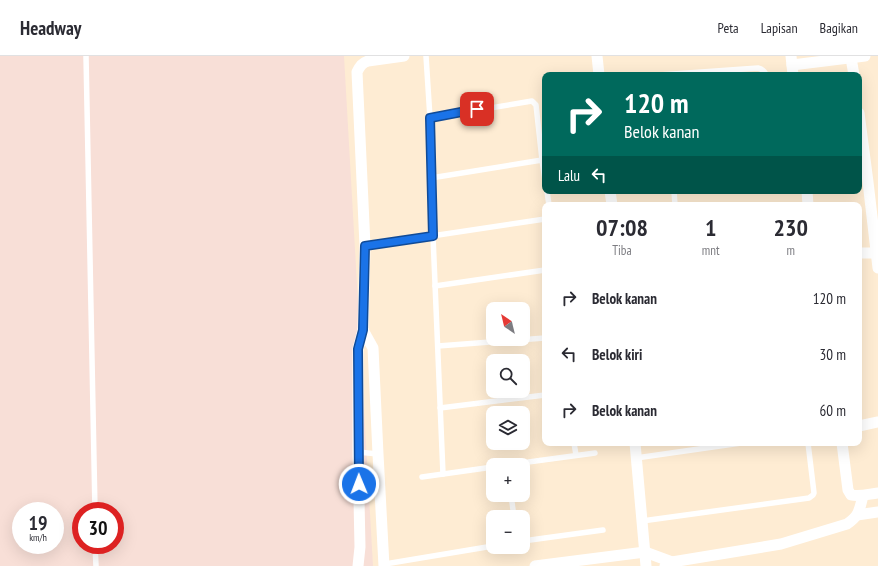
<!DOCTYPE html>
<html lang="id">
<meta charset="utf-8">
<style>
:root{--surface:#fff;--page:#f7f7f7;--text:#2b2b33;--muted:#7c7c81;--line:#e1e1e2}
body{margin:0;font-family:"PT Sans Narrow",sans-serif;background:var(--page);color:var(--text);height:100vh;display:flex;flex-direction:column;font-size:15px;white-space:nowrap}
*{box-sizing:border-box;margin:0}
p{font-size:13px;color:var(--muted)}
.icon{flex:none;width:22px;height:22px;fill:none;stroke:currentColor;stroke-width:2;stroke-linecap:round;stroke-linejoin:round}
.map{position:relative;flex:1;overflow:hidden}
.panel{position:absolute;left:542px;top:146px;width:320px;height:244px;display:flex;flex-direction:column;background:var(--surface);border-radius:8px;box-shadow:0 4px 16px #0002}
.panel>*{flex:none}
.banner{position:absolute;left:542px;top:16px;width:320px;height:122px;border-radius:8px;box-shadow:0 4px 16px #0002;background:#00695c;color:#fff;overflow:hidden}
.needle{width:26px;rotate:325deg}
.fabs{position:absolute;left:486px;top:246px;display:grid;gap:8px}
.fabs a{display:grid;place-items:center;width:44px;height:44px;border-radius:8px;background:var(--surface);box-shadow:0 4px 16px #0002;font-size:20px}
.speed{position:absolute;left:12px;top:446px;display:flex;gap:8px;font-size:20px;font-weight:700;text-align:center}
.speed>*{display:grid;place-content:center;width:52px;height:52px;border-radius:50%;background:var(--surface);box-shadow:0 4px 16px #0002;line-height:1}
.speed small{font-size:10px;font-weight:400}
.speed .limit{border:6px solid #d22;background:#fff;color:#111}
.pin{position:absolute;display:grid;place-items:center;width:34px;height:34px;color:#fff;margin:-17px;border-radius:8px;box-shadow:0 2px 6px #0006}
.me{position:absolute;width:44px;margin:-22px;rotate:359deg;stroke-linejoin:round;filter:drop-shadow(0 0 3px #0008)}
.turn{display:flex;align-items:center;gap:14px;height:84px;padding:0 16px;font-size:18px}
.turn .icon{width:52px;height:52px;stroke-width:2.5}
.turn b{display:block;font-size:28px;line-height:34px}
.then{display:flex;align-items:center;height:38px;padding:0 16px;background:#0003;gap:8px;font-size:15px}
.eta{display:flex;justify-content:space-evenly;align-items:center;height:68px;text-align:center}
.eta b{font-size:24px;font-weight:600;line-height:28px}
ul{padding:0;list-style:none}
li{display:flex;align-items:center;gap:12px;height:56px;padding:0 16px}
li div{flex:1}
li b{display:block;font-size:15px}
li em{font-style:normal}
header{display:flex;align-items:center;gap:24px;box-sizing:border-box;height:56px;padding:0 20px;background:var(--surface);border-bottom:1px solid var(--line)}
header strong{font-size:19px}
nav{display:flex;gap:22px;margin-inline-start:auto;font-size:14px}
.map>svg:first-child{display:block}
</style>
<header>
<strong>Headway</strong>
<nav><a>Peta</a><a>Lapisan</a><a>Bagikan</a></nav>
</header>
<div class="map">
<svg width="878" height="510" viewBox="0 0 878 510">
<rect width="100%" height="100%" fill="#feecd3"/>
<!-- industrial -->
<path fill="#f8dfd7" fill-rule="evenodd" d="M0,0H344L373,510H0ZM21,455H55V489H21ZM81,455H115V489H81Z"/>
<g fill="none" stroke-linecap="round" stroke-linejoin="round">
<!-- service -->
<g stroke="#fff" stroke-width="5.5">
<path d="M86,0L95,455"/>
<path d="M426,0L430,62L433,180L443,418"/>
<path d="M659,19L758,12C762,13 765,15 766,19"/>
<path d="M430,62L532,45L536,49L542,104L545,124"/>
<path d="M431,122L542,104"/>
<path d="M547,135L549,149"/>
<path d="M674,135L675,149"/>
<path d="M365,190L545,163"/>
<path d="M435,230L545,214"/>
<path d="M438,290L545,282"/>
<path d="M440,352L545,339"/>
<path d="M574,387L576,399"/>
<path d="M358,396L378,398"/>
<path d="M636,402L741,387"/>
<path d="M506,409L595,397"/>
<path d="M422,421L493,411"/>
<path d="M511,439L514,461"/>
<path d="M642,465L809,442L813,439L814,437L808,387"/>
<path d="M523,485L603,474"/>
<path d="M95,489L96,510"/>
<path d="M385,508L493,490"/>
</g>
<!-- minor -->
<g stroke="#fff" stroke-width="11">
<path d="M597,0L599,19"/>
<path d="M791,0L793,19"/>
<path d="M851,2L854,19"/>
<path d="M792,9L865,0"/>
<path d="M859,57L868,126L878,212"/>
<path d="M610,135L612,149"/>
<path d="M807,135L808,149"/>
<path d="M859,197H876"/>
<path d="M363,274L373,292L378,398L384,510"/>
<path d="M859,370L878,366"/>
<path d="M635,387L646,510"/>
<path d="M842,387L848,434L851,439C860,441 869,438 878,437"/>
<path d="M857,459L878,456"/>
<path d="M358,510L360,491L358,396V293L363,274L365,190L357,16C360,10 362,7 368,5L404,0"/>
<path d="M535,510L645,496L672,506"/>
<path d="M665,510L672,506L781,488L847,468C860,459 859,454 863,440"/>
</g>
</g>
<g fill="none" stroke-linecap="round" stroke-linejoin="round">
<defs>
<path id="route" d="M359,428L358,293L363,274L365,190L433,180L430,62L477,53"/>
</defs>
<!-- route casing -->
<use href="#route" stroke="#114b97" stroke-width="10"/>
<!-- route -->
<use href="#route" stroke="#1a73e8" stroke-width="7"/>
</g>
</svg>
<div class="fabs">
<a><svg class="needle" viewBox="-14 -14 28 28"><path d="M0-13l5 13h-10z" fill="#e53935"/><path d="M0 13l5-13h-10z" fill="#7c7c81"/></svg></a>
<a><svg class="icon" aria-label="search" viewBox="0 0 24 24"><circle cx="10" cy="10" r="6"/><path d="M15 15l6 6"/></svg></a>
<a><svg class="icon" aria-label="layers" viewBox="0 0 24 24"><path d="M12 4l9 5-9 5-9-5zM3 14l9 5 9-5"/></svg></a>
<a>+</a>
<a>−</a>
</div>
<div class="speed"><div>19<small>km/h</small></div><div class="limit">30</div></div>
<div class="pin" style="left:477px;top:53px;background:#d93025"><svg class="icon" aria-label="arrive" viewBox="0 0 24 24"><path d="M6 21V4h12l-3 4 3 4H6"/></svg></div>
<svg class="me" style="left:359px;top:428px" viewBox="-20 -20 40 40"><circle r="17" fill="#1a73e8" stroke="#fff" stroke-width="3"/><path d="M0-11L8 9 0 5-8 9z" fill="#fff"/></svg>
<div class="banner">
<div class="turn"><svg class="icon" aria-label="right" viewBox="0 0 24 24"><path d="M7 20v-9h11M14 6l5 5-5 5"/></svg><div><b>120 m</b>Belok kanan</div></div>
<div class="then">Lalu<svg class="icon" aria-label="left" viewBox="0 0 24 24"><path d="M17 20v-9H6M10 6l-5 5 5 5"/></svg></div>
</div>
<section class="panel">
<div class="eta">
<div><b>07:08</b><p>Tiba</p></div>
<div><b>1</b><p>mnt</p></div>
<div><b>230</b><p>m</p></div>
</div>
<ul>
<li><svg class="icon" aria-label="right" viewBox="0 0 24 24"><path d="M7 20v-9h11M14 6l5 5-5 5"/></svg><div><b>Belok kanan</b></div><em>120 m</em></li>
<li><svg class="icon" aria-label="left" viewBox="0 0 24 24"><path d="M17 20v-9H6M10 6l-5 5 5 5"/></svg><div><b>Belok kiri</b></div><em>30 m</em></li>
<li><svg class="icon" aria-label="right" viewBox="0 0 24 24"><path d="M7 20v-9h11M14 6l5 5-5 5"/></svg><div><b>Belok kanan</b></div><em>60 m</em></li>
</ul>
</section>
</div>
